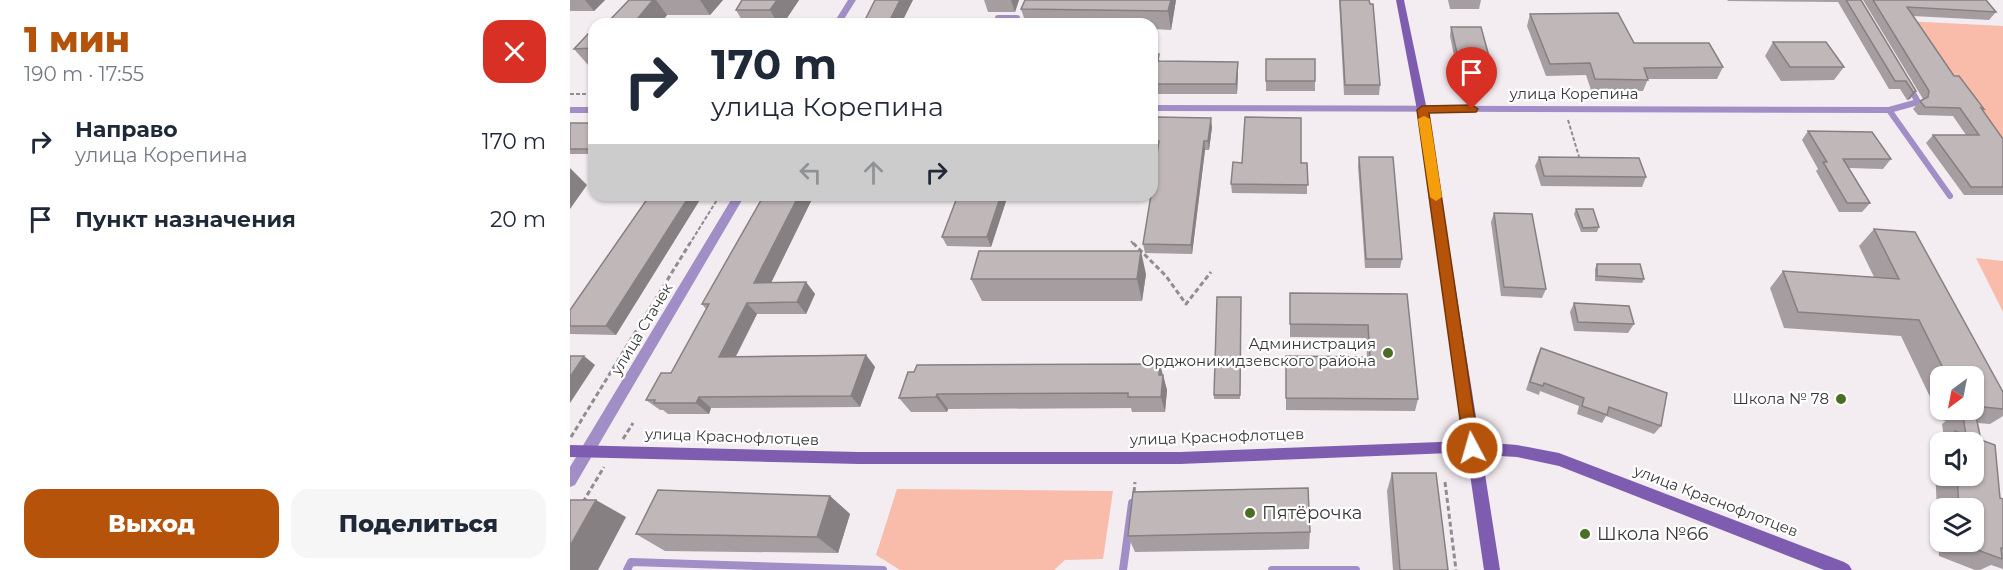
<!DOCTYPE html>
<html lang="ru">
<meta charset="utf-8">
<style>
:root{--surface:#fff;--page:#f6f6f7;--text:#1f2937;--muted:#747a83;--accent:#b45309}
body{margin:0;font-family:Montserrat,sans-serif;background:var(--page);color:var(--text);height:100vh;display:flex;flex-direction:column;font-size:22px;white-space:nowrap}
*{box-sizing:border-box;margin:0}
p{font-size:20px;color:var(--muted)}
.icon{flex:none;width:33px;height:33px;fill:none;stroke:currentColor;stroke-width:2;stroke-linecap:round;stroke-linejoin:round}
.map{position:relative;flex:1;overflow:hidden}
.sheet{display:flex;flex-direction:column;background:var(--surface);width:570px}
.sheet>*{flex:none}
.hud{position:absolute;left:18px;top:18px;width:570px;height:183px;border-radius:18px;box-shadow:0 2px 4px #0004;background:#fff;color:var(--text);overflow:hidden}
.needle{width:39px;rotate:212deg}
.controls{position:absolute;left:1360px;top:366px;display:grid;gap:12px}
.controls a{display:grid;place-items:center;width:54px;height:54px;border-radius:12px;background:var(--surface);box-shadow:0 2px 4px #0004;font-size:30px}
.pin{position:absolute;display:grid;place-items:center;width:51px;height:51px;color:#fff;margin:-62px -26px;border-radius:50% 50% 50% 0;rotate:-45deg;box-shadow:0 0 6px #0007}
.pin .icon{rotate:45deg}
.me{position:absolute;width:66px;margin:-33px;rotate:354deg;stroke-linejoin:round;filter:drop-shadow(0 0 4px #0008)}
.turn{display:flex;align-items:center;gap:21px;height:126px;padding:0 24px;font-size:27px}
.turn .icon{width:78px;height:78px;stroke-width:2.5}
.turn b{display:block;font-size:42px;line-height:51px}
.lanes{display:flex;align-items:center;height:57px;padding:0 24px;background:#0003;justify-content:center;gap:30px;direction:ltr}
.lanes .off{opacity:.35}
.round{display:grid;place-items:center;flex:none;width:63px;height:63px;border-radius:18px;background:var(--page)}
.overview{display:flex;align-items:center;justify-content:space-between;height:102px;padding:0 24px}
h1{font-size:36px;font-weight:800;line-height:45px;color:var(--accent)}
.button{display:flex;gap:12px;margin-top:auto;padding:12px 24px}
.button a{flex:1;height:69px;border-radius:18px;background:var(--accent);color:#fff;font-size:24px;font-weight:800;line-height:69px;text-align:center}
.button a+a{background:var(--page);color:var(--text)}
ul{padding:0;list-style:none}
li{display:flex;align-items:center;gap:18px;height:78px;padding:0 24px}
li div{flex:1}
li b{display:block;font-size:22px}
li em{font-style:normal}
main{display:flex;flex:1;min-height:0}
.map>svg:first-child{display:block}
</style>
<main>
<section class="sheet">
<div class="overview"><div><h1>1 мин</h1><p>190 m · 17:55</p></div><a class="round" style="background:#d93025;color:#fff"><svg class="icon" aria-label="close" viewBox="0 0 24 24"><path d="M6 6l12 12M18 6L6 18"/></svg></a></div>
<ul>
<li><svg class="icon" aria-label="right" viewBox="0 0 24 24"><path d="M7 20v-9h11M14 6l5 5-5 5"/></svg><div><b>Направо</b><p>улица Корепина</p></div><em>170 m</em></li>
<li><svg class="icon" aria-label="arrive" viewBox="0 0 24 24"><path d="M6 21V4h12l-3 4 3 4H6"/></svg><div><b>Пункт назначения</b></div><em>20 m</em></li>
</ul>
<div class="button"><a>Выход</a><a>Поделиться</a></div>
</section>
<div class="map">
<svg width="1433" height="570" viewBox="0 0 1433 570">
<rect width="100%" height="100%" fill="#f3edf2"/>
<!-- green -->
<g fill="#f9bbaa">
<path d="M1335,21L1433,26V151Z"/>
<path d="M1406,258L1433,261V312Z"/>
<path d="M327,489L543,491L533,559L495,560L484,570H330L306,555Z"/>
</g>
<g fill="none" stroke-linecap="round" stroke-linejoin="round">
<!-- path-far1 -->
<g stroke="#908c8f" stroke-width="2" stroke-dasharray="4 2" stroke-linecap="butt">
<path d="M0,94H24"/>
<path d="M998,120L1010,160"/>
<path d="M561,241L564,245"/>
<path d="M119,245L150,195"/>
</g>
<!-- path -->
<g stroke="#908c8f" stroke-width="3" stroke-dasharray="5 3" stroke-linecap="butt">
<path d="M563,243L596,276L616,304L641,272"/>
<path d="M1,437L120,243"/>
<path d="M53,439L63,423"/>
<path d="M875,482L886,570"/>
<path d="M564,492L565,482"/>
<path d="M13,502L34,467"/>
</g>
<!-- lane-far1 -->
<g stroke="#a28ec7" stroke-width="6">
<path d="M428,18H447"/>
<path d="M1339,86L1348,102L1319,110L1380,196"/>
</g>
<!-- lane -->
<g stroke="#a28ec7" stroke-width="8">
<path d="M57,570L61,562L313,570"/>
<path d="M553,570L562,503"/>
<path d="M702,570H786"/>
</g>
<!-- street -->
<g fill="#a28ec7" fill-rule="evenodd">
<path d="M278,0H286L271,24H263Z"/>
<path d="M582,105L1319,107L1324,110L1319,113L582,111Z"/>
<rect x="0" y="107" width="24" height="6"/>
<path d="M164,195H175L5,485L0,487V467Z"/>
</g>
<!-- secondary -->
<path fill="#7e5db0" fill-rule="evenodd" d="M826,0H834L857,110L910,442L947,445L989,453L1274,562L1279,565L1282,570H1254L989,466L947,457L912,455L930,570H914L897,454L881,453L610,464H289L0,457V445L289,452H610L896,441L847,110Z"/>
</g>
<!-- wall -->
<g fill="#a59d9f" fill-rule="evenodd">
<path d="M0,0H35L24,11H0Z"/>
<path d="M59,0H153L140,15H97L90,24H36Z"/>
<path d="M172,0H229L213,24H174L166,10Z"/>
<path d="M414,0H449L445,12H418Z"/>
<path d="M455,0H606L601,30L582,29V24H456L451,9Z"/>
<path d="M769,0H799L810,85L809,95H774Z"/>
<path d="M878,0H911L909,9H880Z"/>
<path d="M1157,0H1291L1346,91L1340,99L1337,100L1330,89H1319L1268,2L1158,1Z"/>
<path d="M1293,0H1416L1426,12L1419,20L1343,16L1384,76L1414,109L1413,111L1433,139V195H1394L1356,143L1363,135H1396L1383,116L1348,115L1343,109L1350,101L1353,99Z"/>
<path d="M960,14L1064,43L1153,67L1147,79H1078L1073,91L1021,90L1016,75L976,76L957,26Z"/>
<path d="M881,27L924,75L922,85H890L880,36Z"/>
<path d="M24,34V66H19L4,49Z"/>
<path d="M1203,42L1274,67L1264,80L1211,81L1195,56Z"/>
<path d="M582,54L590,61L668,62V72L667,94H582Z"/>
<path d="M696,59L745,81V91H696Z"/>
<path d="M586,117L642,127L639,150H635L622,254L575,253L573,244L588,150H584L582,141Z"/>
<rect x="0" y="123" width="24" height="31"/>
<path d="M1238,131L1321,159L1313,169L1278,168L1300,203L1292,212H1269L1246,171L1248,169L1232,140Z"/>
<path d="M789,157L832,259L830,268H795L788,166Z"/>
<path d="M969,157L1076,177L1072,187L971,186L965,166Z"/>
<path d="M672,163H737V194L662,193L661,184Z"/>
<path d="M80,195L46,335L0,334V310Z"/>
<path d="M194,195H244L201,283L236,282L245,294L236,314H187L166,356L296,355L305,367L290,407L141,408L139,414H98L93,410H90L76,400L101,373L136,309L132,304Z"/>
<path d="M287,195H352L350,199L289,198Z"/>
<path d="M438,195L421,247L377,246L372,237Z"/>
<path d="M1006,209L1029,227L1027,232H1011L1004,214Z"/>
<path d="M924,213L976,289L972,298L931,296L921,222Z"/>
<path d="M1304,229L1433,392V416L1420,424L1407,423L1411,440L1430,498L1433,499V569L1421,565L1410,570H1405L1369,556L1364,445L1374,438L1372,424L1376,421L1371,420L1331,336L1214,328L1200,288L1213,271L1304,277L1289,246ZM1371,376H1404V410H1371ZM1371,442H1404V476H1371ZM1371,508H1404V542H1371Z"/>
<path d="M1027,264L1074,279L1072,283L1025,281V269Z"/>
<path d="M576,274L572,301H412L401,279Z"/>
<path d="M720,293L837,294L848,399L845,411L716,410V356L797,357L796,338L720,337Z"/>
<path d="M671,301L670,399H644V395Z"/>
<path d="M1004,303L1064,324L1058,333L1004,331L1000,312Z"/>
<path d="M971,348L1091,426L1084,434L1036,416L1032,423L1007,414L1009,406L970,391L969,395L956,390L967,356Z"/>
<path d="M338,372L593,375L597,390L595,412H562L561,408L378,409L377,412H341L329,398Z"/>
<path d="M822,473L878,570H823L817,491Z"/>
<path d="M260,496L280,514L268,553L95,551L66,534Z"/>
<path d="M740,532L739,549L565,552L558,536Z"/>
</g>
<!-- shaded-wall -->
<g fill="#868082">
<path d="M15,0H35L24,11Z"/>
<path d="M83,0H86L97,15L90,24H63Z"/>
<path d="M130,0H153L140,15Z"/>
<path d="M207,0H229L213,24H208L200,10Z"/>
<path d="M330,0H343L331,24H318Z"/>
<path d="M441,0H449L445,12Z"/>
<path d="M601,0H606L601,30L598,11Z"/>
<path d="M668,62V72L667,94L666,84Z"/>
<path d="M1346,91L1340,99L1337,100L1343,92Z"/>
<path d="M641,118L642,127L639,150L638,141Z"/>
<path d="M634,141L635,150L622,254L621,245Z"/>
<path d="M0,168L17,185L0,209Z"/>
<path d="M120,195H133L46,335L36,326Z"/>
<path d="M229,195H244L195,295L184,283Z"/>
<path d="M431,195H438L421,247L417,237Z"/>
<path d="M571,251L576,274L572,301L567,279Z"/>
<path d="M236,282L245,294L236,314L227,302Z"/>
<path d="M177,303L187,314L160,368L149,357Z"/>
<path d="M296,355L305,367L290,407L281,396Z"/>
<path d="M14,356L25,365L0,403V377Z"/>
<path d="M590,364L597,390L595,412L591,397L589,375Z"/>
<path d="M367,394L378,409L377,412L366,397Z"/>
<path d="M129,397L141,408L139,414L126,403Z"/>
<path d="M260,496L280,514L268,553L247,537Z"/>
<path d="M26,500L56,517L28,570H0V546Z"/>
</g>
<!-- building -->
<g fill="#c0b7b9" stroke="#868082" stroke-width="1.5">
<path d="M59,0H83L63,24H36Z"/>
<path d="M172,0H207L200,10H166Z"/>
<path d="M305,0H330L318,24H293Z"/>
<path d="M455,0H601L598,11L451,9Z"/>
<path d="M770,0H799L800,4H803L810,85H775Z"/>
<path d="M1276,0H1291L1346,91L1343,92L1336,81H1325Z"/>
<path d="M1303,0H1416L1426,12L1337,7L1384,76H1389L1414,109L1411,108L1433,139V187H1401L1363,135H1409L1390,108L1355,107L1350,101L1358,97L1359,91Z"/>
<path d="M1048,13L1064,43H1139L1153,67L1074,68L1078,80L1025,79L1020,63L980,64L960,14Z"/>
<path d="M881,27H911L924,75H892Z"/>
<path d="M18,34H24V48L4,49Z"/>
<path d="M1203,42H1256L1274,67H1220Z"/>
<path d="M582,54H589L588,61L668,62L666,84H582Z"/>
<rect x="696" y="59" width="49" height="22"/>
<path d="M586,117L641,118L638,141H634L621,245L573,244L581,195H582V187L589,141H582Z"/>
<path d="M675,117L731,118V163H737L738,185L661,184L663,162L672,163Z"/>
<rect x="0" y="123" width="24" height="26"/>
<path d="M1238,131L1302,132L1321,159H1273L1300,203H1277L1253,162H1257Z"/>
<path d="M789,157H823L832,259H796Z"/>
<path d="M969,157L1069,158L1076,177L974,176Z"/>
<path d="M80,195H120L36,326H0V310Z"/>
<path d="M194,195H229L184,283L236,282L227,302L177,303L149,357L296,355L281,396L129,397L126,403H84L85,400H76L91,373H101L139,304H132Z"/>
<path d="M388,195H431L417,237H372Z"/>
<path d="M1006,209H1023L1029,227L1013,228Z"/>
<path d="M924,213L962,214L976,289L934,287Z"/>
<path d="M1304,229L1345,232L1433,392V409L1404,406V376H1377L1349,320L1228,312L1213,271L1329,279Z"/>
<path d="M409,251H571L567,279H401Z"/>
<path d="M1027,264H1070L1074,279L1027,276Z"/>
<path d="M720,293L837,294L848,399L716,398V356L800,357L798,325L720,324Z"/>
<path d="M647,297H671L670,395H644Z"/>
<path d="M1004,303L1059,306L1064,324L1008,322Z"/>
<path d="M971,348L1097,393L1091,426L1039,407L1037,415L1012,406L1014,398L974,383L973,386L960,382Z"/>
<path d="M0,356H14L0,377Z"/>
<path d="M590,364L589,375H593L591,397H558V393L367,394L366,397L329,398L338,372H344L347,365Z"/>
<path d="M1404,407L1411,440L1425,445L1430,498L1433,499V548H1431L1432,559L1391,544V542H1404V508H1389L1387,476H1404V442H1385V431L1396,435L1392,410H1404Z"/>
<path d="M822,473H866L878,570H830Z"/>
<path d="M738,488L740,532L558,536L563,492Z"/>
<path d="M88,490L260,496L247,537L66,534Z"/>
<path d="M0,500H26L0,546Z"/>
</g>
<!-- route -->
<path fill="#b45309" stroke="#753606" stroke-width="1.5" d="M902,105L908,109L906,112L859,113L909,448L907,453L902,455L896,453L894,448L847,110L852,106Z"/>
<!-- slow -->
<path fill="#f59e0b" d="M854,116L860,119L872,197L866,201L860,197L848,119Z"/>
<!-- markers -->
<g fill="#4b6e26" stroke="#fff" stroke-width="2">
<circle cx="818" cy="353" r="6"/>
<circle cx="1271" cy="399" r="6"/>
<circle cx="680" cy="513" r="6"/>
<circle cx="1015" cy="534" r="6"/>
</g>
<g text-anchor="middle" stroke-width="4.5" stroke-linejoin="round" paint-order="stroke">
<!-- street labels -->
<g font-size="15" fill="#393739" stroke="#fff">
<text x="1004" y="99">улица Корепина</text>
<text transform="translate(72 329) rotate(-59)" y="5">улица Стачек</text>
<text transform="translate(162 437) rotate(2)" y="5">улица Краснофлотцев</text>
<text transform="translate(647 437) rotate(-2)" y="5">улица Краснофлотцев</text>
<text transform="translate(1146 501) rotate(21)" y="5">улица Краснофлотцев</text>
</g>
<!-- poi labels -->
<g font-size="15" fill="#393739" stroke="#fff" text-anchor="end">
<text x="806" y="349">Администрация<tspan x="806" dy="17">Орджоникидзевского района</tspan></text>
<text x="1259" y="404">Школа № 78</text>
</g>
<!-- near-poi labels -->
<g font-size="18" fill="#393739" stroke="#fff" text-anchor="start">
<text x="692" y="519">Пятёрочка</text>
<text x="1027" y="540">Школа №66</text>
</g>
</g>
</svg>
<div class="controls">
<a><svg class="needle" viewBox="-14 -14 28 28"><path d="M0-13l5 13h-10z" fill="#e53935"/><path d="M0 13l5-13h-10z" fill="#747a83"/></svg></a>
<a><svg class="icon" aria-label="sound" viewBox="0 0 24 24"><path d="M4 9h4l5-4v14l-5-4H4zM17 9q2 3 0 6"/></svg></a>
<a><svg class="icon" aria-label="layers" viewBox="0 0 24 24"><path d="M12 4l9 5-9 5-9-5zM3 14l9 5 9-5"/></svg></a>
</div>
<div class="pin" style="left:902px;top:109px;background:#d93025"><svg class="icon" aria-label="arrive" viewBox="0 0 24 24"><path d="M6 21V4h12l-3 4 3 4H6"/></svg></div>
<svg class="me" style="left:902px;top:448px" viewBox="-20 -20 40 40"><circle r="17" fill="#b45309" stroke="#fff" stroke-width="3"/><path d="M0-11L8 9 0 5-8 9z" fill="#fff"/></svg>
<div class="hud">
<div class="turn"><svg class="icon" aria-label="right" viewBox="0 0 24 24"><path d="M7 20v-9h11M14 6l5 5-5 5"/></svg><div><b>170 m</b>улица Корепина</div></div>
<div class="lanes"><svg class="icon off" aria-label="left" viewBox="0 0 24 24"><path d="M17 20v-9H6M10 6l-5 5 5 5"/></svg><svg class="icon off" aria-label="ahead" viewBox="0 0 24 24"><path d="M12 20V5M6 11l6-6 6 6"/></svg><svg class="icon" aria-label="right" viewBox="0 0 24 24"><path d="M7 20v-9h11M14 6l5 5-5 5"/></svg></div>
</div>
</div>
</main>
